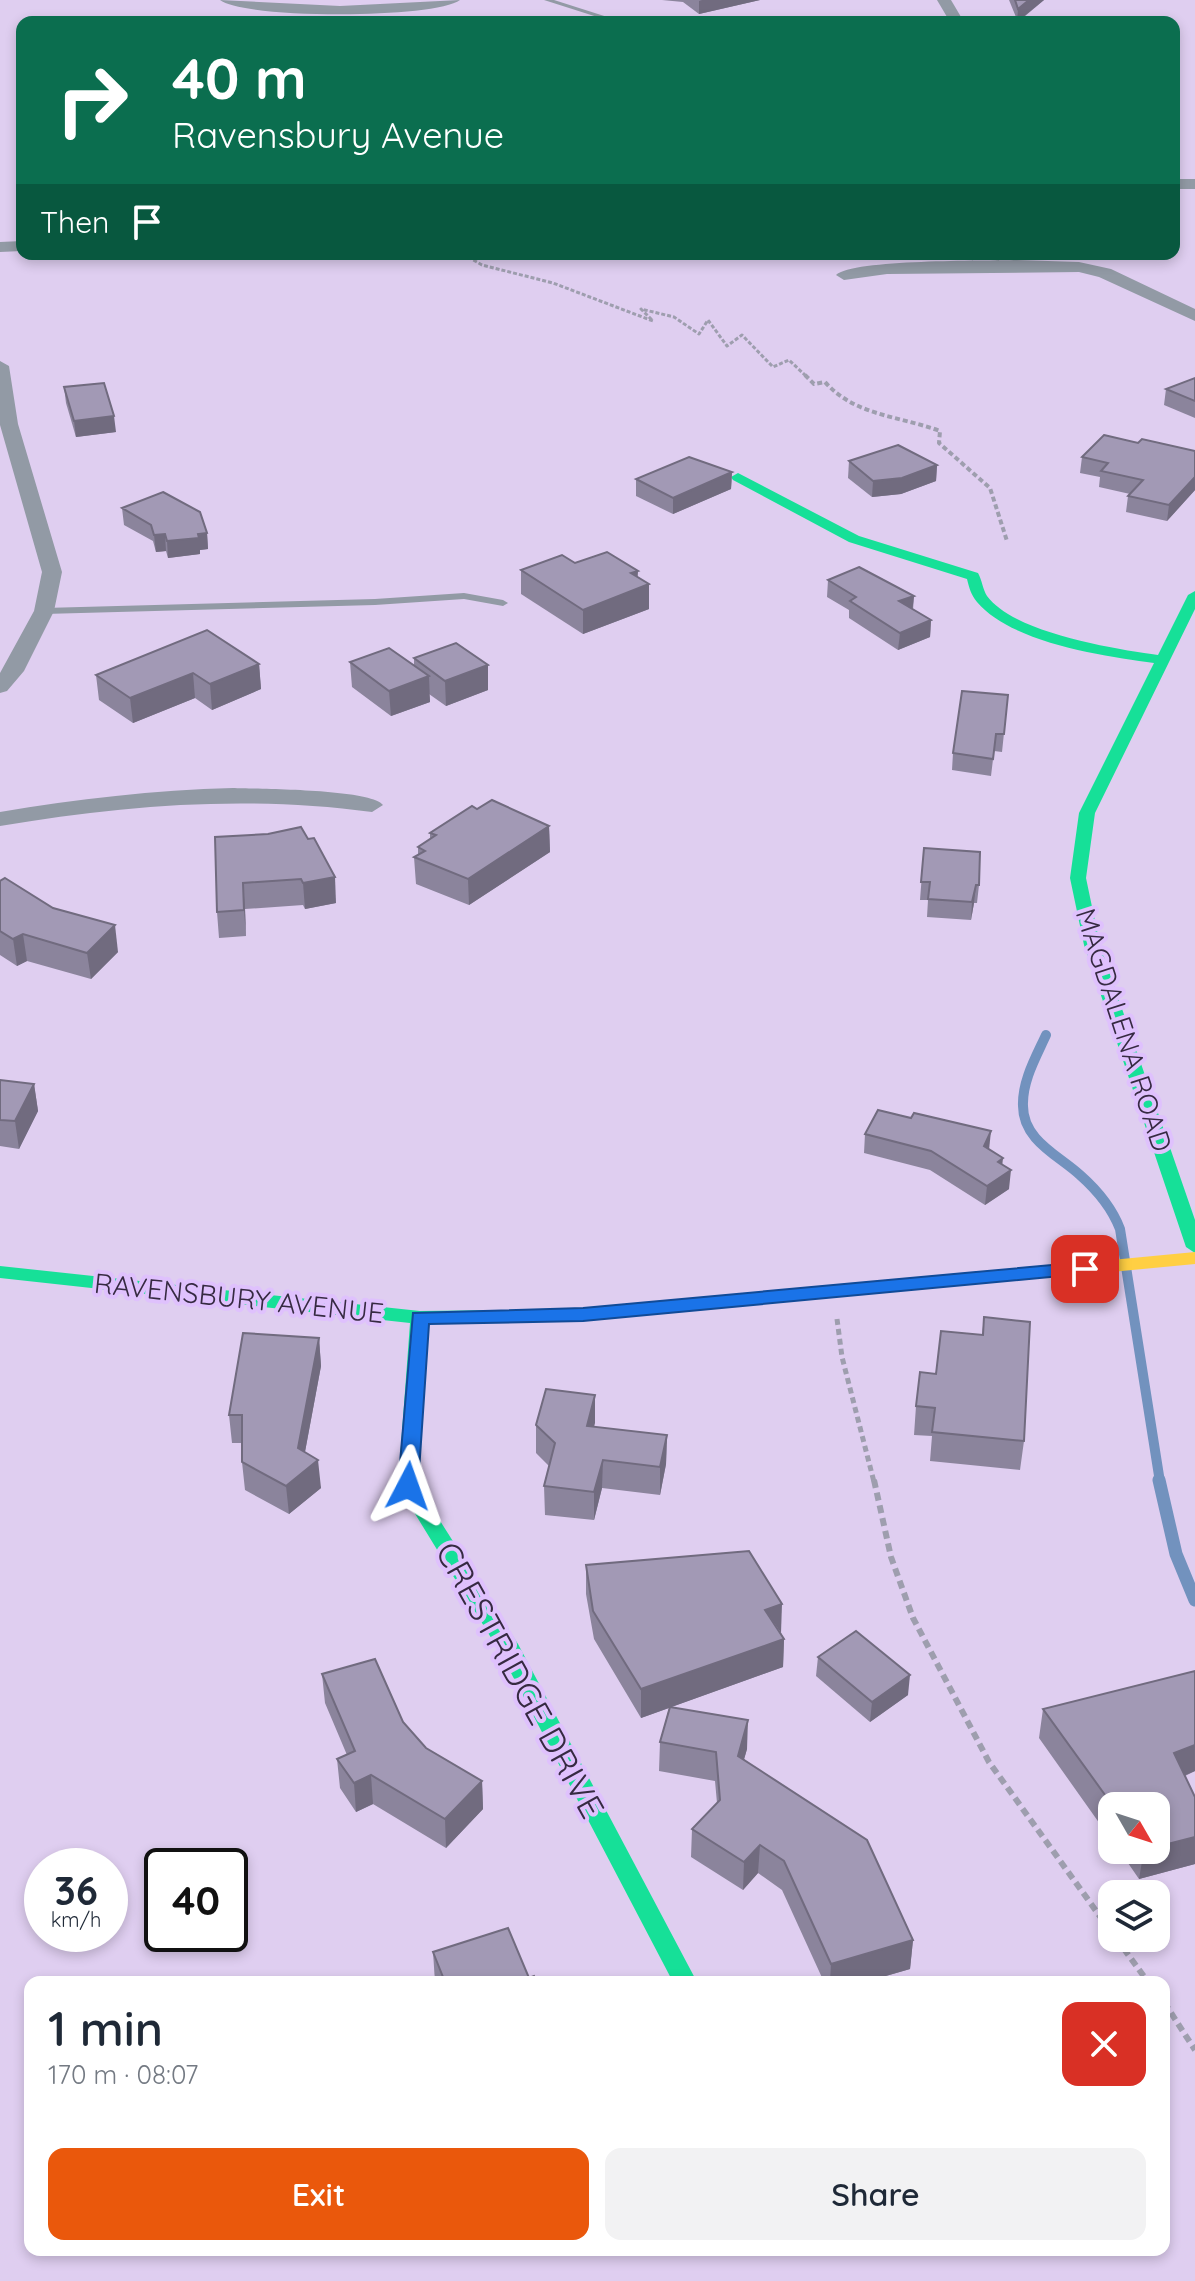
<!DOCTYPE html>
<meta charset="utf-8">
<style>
:root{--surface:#fff;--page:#f2f2f3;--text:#1f2937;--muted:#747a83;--accent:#ea580c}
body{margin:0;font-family:Quicksand,sans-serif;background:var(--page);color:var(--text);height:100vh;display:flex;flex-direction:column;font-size:30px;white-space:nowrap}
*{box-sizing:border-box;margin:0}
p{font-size:26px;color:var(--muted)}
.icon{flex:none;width:44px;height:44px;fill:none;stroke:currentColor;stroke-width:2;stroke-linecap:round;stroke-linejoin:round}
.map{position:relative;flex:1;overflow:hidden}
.drawer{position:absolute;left:24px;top:1976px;width:1146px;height:280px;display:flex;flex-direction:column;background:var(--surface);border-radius:16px;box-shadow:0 4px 12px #0003}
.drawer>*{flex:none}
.hud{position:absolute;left:16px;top:16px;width:1164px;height:244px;border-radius:16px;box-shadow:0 4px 12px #0003;background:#0b6e4f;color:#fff;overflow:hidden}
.needle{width:52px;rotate:129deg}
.fabs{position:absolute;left:1098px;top:1792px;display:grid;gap:16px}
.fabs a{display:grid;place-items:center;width:72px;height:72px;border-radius:16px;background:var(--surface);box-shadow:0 4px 12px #0003;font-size:40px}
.speed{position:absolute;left:24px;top:1848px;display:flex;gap:16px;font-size:40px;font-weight:700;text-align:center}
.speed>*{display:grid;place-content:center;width:104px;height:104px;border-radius:50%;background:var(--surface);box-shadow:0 4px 12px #0003;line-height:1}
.speed small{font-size:20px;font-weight:400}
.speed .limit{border:4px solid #111;border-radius:12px;background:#fff;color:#111}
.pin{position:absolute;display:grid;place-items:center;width:68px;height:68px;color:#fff;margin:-34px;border-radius:16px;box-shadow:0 4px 12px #0006}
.me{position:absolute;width:88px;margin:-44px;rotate:4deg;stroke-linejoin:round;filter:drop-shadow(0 0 6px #0008)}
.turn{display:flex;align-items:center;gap:28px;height:168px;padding:0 24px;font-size:36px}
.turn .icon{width:104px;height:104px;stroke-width:2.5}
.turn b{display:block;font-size:56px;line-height:68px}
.then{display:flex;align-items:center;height:76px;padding:0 24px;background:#0003;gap:16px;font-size:30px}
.round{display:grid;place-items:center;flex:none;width:84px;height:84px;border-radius:16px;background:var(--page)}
.summary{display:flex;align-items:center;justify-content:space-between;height:136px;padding:0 24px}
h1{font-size:48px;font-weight:600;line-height:60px}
.button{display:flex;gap:16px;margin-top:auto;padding:16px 24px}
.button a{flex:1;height:92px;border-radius:16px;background:var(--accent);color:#fff;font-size:32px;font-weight:600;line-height:92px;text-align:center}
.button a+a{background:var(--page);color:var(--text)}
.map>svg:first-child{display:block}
</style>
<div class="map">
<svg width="1195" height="2281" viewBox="0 0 1195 2281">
<rect width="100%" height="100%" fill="#dfcef0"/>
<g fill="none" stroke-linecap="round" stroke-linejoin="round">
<!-- stream-far1 -->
<path stroke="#7292be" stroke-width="10" d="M1046,1035C1036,1057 1022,1081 1023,1106C1023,1140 1058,1155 1080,1175C1097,1190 1112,1208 1120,1229L1160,1482"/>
<!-- stream -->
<path stroke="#7292be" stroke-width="13" d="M1159,1480L1176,1554L1195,1600"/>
<!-- path-far3 -->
<path stroke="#9e9eae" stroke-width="3" stroke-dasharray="4 2" stroke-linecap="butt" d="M463,254L482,265L553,283L653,321L641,309L674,317L699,334L708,320L727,346L742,335L773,367L789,360L807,377"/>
<!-- path-far2 -->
<path stroke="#9e9eae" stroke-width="4" stroke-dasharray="5 3" stroke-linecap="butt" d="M805,375L814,384L825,382C855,416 900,416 940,431L939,443L990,488L1007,541"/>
<!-- path-far1 -->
<path stroke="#9e9eae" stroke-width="5" stroke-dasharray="6 4" stroke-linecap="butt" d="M837,1319L842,1357L874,1482"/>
<!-- path -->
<g stroke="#9e9eae" stroke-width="6" stroke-dasharray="8 5" stroke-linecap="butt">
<path d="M874,1480L891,1557L913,1618L989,1762L1112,1933"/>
<path d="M1116,1938L1148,1982"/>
<path d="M1164,2002L1195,2050"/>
</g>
<!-- lane -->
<g fill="#929aa5" fill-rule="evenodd">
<path d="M544,0H554L623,22H613Z"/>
<path d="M464,593L503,600L508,603L503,606L464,599L375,605L44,614L39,611L44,608L375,599Z"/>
</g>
<!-- street -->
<g fill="#929aa5" fill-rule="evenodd">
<path d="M220,0L340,6L460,0C435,19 245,19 220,0Z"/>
<path d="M937,0H951L964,22H950Z"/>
<rect x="1174" y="179" width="21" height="10"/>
<path d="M22,241V251L0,252V242Z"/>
<path d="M1017,260L1079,262L1111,269L1195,309V321L1099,277L1079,272L887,274L844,280L836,275C853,259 986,261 1017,260Z"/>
<path d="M0,361L9,366L18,424L62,572L54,611L24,671L7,691L0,693V673L34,611L42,572L0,425Z"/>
<path d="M233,788C258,789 371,789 383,805L372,812C246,795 124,805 0,826V812C77,799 154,790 233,788Z"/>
</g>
<!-- fast -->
<g fill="#16e098" fill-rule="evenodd">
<path d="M738,473L859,536L978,573C982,580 983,590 987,596C1014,633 1115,649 1158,655L1188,595L1195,591V609L1095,813L1086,878L1100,945L1195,1220V1253L1186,1247L1084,945L1070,878L1079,813L1154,663C1103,656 1012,643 977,602C971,595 969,587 967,579L849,542L733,480L731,477Z"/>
<path d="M1059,1265L1066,1267L1068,1271L1066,1275L583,1321L429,1324L418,1486L518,1644L697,1982H673L501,1654L398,1486L410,1323L0,1278V1266L420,1311L583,1309Z"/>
</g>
<!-- slow -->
<path fill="#ffcf43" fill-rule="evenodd" d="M1195,1252V1264L1059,1277L1050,1271L1059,1265Z"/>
</g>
<!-- wall -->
<g fill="#8b849c">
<path d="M662,0H760L699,14L683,2Z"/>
<path d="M1009,0H1044L1018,22Z"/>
<path d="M1195,378V418L1164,405L1166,389Z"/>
<path d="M64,387L116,432L76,437L66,403Z"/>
<path d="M1195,451V490L1167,521L1126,512L1128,496L1130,494L1099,487L1100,477L1080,473L1082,457Z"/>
<path d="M849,461L937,465L936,481L901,494L872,497L848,478Z"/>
<path d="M732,472L731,489L673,514L636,496V479Z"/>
<path d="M122,508L207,533L208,549L200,550V554L168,558L166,551L156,552L153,541L124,525Z"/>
<path d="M575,563L638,577L649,609L583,634L521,594V570Z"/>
<path d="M828,580L914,596L913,610L931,620L930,637L898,650L849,618V610L827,597Z"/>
<path d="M414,658L488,690L446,706L429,694L430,702L391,716L352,687L350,662L414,666Z"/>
<path d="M259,664L261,689L212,710L195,698L133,723L99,700L96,675Z"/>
<path d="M1008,695L1002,752L994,751L991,776L952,770L953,753Z"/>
<path d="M477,809L549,826L550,852L469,905L416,884L414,857L418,855V847L430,839V833Z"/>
<path d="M268,834L336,903L305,909L303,905L245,909L246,936L219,938L217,912Z"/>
<path d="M924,848L979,885L977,903H974L971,920L927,917L928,900H920Z"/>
<path d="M0,881L118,952L91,979L27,961L17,966L0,955Z"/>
<path d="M0,1080L34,1084L38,1111L19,1149L0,1146Z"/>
<path d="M865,1134L989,1150L1002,1165L1009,1189L985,1205L930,1170L864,1153Z"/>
<path d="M984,1317L1024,1441L1020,1470L930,1461L932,1436L914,1435L916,1406L936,1374L982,1335Z"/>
<path d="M319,1338L321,1366L305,1452L321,1488L289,1514L245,1490L242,1462V1443H232L229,1415Z"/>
<path d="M595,1395L594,1427L667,1435L666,1464L660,1495L602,1488L594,1520L545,1515L544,1486L549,1466L536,1453V1425Z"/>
<path d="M586,1565L781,1633L784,1639L783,1667L671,1707L747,1749L744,1759L913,1940L910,1969L865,1982H824L782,1890L758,1873L743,1890L691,1857L692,1829L717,1803L715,1781L659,1771L660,1742L669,1708L641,1718L594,1639L586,1594Z"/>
<path d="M818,1657L908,1695L870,1722L816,1676Z"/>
<path d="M1195,1671V1771L1185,1776L1195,1797V1864L1139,1879L1119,1850H1156L1112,1806V1841L1039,1738L1043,1709Z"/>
<path d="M322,1674L403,1722L426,1748L482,1781L483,1809L446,1848L373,1804L356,1812L340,1788L337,1759L347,1755L325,1703Z"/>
<path d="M433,1952L529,1978L537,1982H435Z"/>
</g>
<!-- shaded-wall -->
<g fill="#716b7f">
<path d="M702,0H760L699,14V1Z"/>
<path d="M1029,0H1044L1017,22L1018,9Z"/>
<path d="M114,416L116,432L76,437L74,421Z"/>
<path d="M937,465L936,481L901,494L872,497L873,481Z"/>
<path d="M732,472L731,489L673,514V498Z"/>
<path d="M1195,477V490L1167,521L1169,505Z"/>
<path d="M207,533L208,549L200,550V554L168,558L167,541Z"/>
<path d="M165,534L166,551L156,552L154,535Z"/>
<path d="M638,571L637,589L649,584V609L583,634V610L631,573Z"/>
<path d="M914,596L912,613L899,601Z"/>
<path d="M931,620L930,637L898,650L900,633Z"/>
<path d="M259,664L261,689L212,710L210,684Z"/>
<path d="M488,665V690L446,706L445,681Z"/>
<path d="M193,673L195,698L133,723L130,698Z"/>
<path d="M429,676L430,702L391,716L389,691Z"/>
<path d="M549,826L550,852L469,905L468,879Z"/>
<path d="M335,877L336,903L305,909L303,883Z"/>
<path d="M243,883L245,909L246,936L244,910Z"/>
<path d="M976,885L974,903L971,920L972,902Z"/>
<path d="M115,925L118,952L91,979L87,953Z"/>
<path d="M23,934L27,961L17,966L13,939Z"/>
<path d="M34,1084L38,1111L19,1149L15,1121Z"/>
<path d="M991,1131L989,1150L984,1146Z"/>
<path d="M1003,1158L1001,1177L1011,1170L1009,1189L985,1205L987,1186L998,1162Z"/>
<path d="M319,1338L321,1366L301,1473L318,1460L321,1488L289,1514L286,1486L298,1448Z"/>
<path d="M595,1395V1423L587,1454V1426Z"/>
<path d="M667,1435L666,1464L660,1495V1467Z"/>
<path d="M603,1460L602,1488L594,1520V1492Z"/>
<path d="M782,1604L781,1633L765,1610Z"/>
<path d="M784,1639L783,1667L641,1718V1689Z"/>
<path d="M910,1675L908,1695L870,1722L872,1702Z"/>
<path d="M748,1720L747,1749L737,1784L738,1756Z"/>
<path d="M1195,1745V1771L1169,1782L1174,1753Z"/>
<path d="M371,1775L373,1804L356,1812L354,1783Z"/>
<path d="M482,1781L483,1809L446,1848L445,1819Z"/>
<path d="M1195,1837V1864L1139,1879L1144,1850H1156V1847Z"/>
<path d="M760,1845L758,1873L743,1890L744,1862Z"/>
<path d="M913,1940L910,1969L865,1982H830L831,1964Z"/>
</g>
<!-- building -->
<g fill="#a299b5" stroke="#716b7f" stroke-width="2">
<path d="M1015,0H1029L1018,9Z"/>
<path d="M1195,378V401L1166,389Z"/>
<path d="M104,383L114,416L74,421L64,387Z"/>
<path d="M1104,435L1138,443L1142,439L1195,451V477L1169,505L1128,496L1143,480L1101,471L1108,463L1082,457Z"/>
<path d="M898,445L937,465L902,478L873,481L849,461Z"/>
<path d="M689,457L732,472L673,498L636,479Z"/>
<path d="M163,492L200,512L207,533L198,534L199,538L167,541L165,534L154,535L151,525L122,508Z"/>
<path d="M607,552L638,571L631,573L649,584L583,610L521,570L562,555L575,563Z"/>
<path d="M859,567L914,596L899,601L931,620L900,633L850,601L856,597L828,580Z"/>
<path d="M207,630L259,664L210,684L193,673L130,698L96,675Z"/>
<path d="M456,643L488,665L445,681L414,658Z"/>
<path d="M389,648L429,676L389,691L350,662Z"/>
<path d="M962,691L1008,695L1004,734H996L993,759L953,753Z"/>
<path d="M492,800L549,826L468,879L414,857L425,851L418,847L436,835L430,833L472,806L477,809Z"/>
<path d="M301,827L308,839L314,838L335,877L303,883L301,879L243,883L244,910L217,912L215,837L268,834Z"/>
<path d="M924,848L980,852L979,885H976L972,902L928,899L930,882H921Z"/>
<path d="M5,878L53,908L115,925L87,953L23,934L13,939L0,931V881Z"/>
<path d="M0,1080L34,1084L15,1121L0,1120Z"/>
<path d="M878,1110L911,1118L914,1113L991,1131L984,1146L1003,1158L998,1162L1011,1170L987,1186L931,1151L865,1134Z"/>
<path d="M984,1317L1030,1322L1024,1441L932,1432L935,1408L916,1406L920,1372L936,1374L941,1331L983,1335Z"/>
<path d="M243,1333L319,1338L298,1448L318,1460L286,1486L242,1462V1415H229Z"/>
<path d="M546,1389L595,1395L587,1426L667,1435L660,1467L603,1460L594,1492L544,1486L555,1443L536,1425Z"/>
<path d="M749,1551L782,1604L765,1610L784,1639L641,1689L593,1611L586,1565Z"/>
<path d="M856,1631L910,1675L872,1702L818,1657Z"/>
<path d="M375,1659L403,1722L426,1748L482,1781L445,1819L371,1775L354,1783L337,1759L355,1751L322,1674Z"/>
<path d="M1195,1671V1745L1174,1753L1195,1797V1837L1156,1847V1806H1113L1043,1709Z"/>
<path d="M670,1707L748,1720L738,1756L867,1840L913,1940L831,1964L784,1861L760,1845L744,1862L692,1829L720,1800L716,1752L660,1742Z"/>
<path d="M508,1928L529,1978L534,1976L537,1982H445L433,1952Z"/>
</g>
<!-- route -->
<path fill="#1a73e8" stroke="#114b97" stroke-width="2" d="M1085,1262L1092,1264L1095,1269L1092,1273L583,1321L429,1324L418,1486L408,1493L398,1486L413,1313L583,1308Z"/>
<g text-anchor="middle" stroke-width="8" stroke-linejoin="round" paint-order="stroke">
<!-- street labels -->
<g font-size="28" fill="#362a42" stroke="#dfc1fd">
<text transform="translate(1124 1030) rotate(72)" y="10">MAGDALENA ROAD</text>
<text transform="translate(239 1298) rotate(6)" y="10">RAVENSBURY AVENUE</text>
</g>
<!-- near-street labels -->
<g font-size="34" fill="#362a42" stroke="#dfc1fd">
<text transform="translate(520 1680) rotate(61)" y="12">CRESTRIDGE DRIVE</text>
</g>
</g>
</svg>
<div class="fabs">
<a><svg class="needle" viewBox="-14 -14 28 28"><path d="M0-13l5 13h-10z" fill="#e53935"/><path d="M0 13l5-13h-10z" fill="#747a83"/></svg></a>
<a><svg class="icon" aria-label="layers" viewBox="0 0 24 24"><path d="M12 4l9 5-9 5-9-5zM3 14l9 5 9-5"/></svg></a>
</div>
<div class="speed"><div>36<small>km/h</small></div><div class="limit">40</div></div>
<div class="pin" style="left:1085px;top:1269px;background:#d93025"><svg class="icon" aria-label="arrive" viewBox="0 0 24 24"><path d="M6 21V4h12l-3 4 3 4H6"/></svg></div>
<svg class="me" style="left:408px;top:1486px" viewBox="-20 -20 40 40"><path d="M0-17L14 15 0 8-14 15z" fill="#1a73e8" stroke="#fff" stroke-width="4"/></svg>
<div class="hud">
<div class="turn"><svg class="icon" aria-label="right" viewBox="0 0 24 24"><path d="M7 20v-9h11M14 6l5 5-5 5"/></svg><div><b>40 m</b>Ravensbury Avenue</div></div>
<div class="then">Then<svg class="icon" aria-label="arrive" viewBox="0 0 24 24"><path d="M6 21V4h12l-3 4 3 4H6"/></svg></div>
</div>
<section class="drawer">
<div class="summary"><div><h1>1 min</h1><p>170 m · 08:07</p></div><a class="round" style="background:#d93025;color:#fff"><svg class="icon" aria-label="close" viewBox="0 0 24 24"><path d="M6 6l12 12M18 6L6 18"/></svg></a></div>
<div class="button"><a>Exit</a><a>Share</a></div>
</section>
</div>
